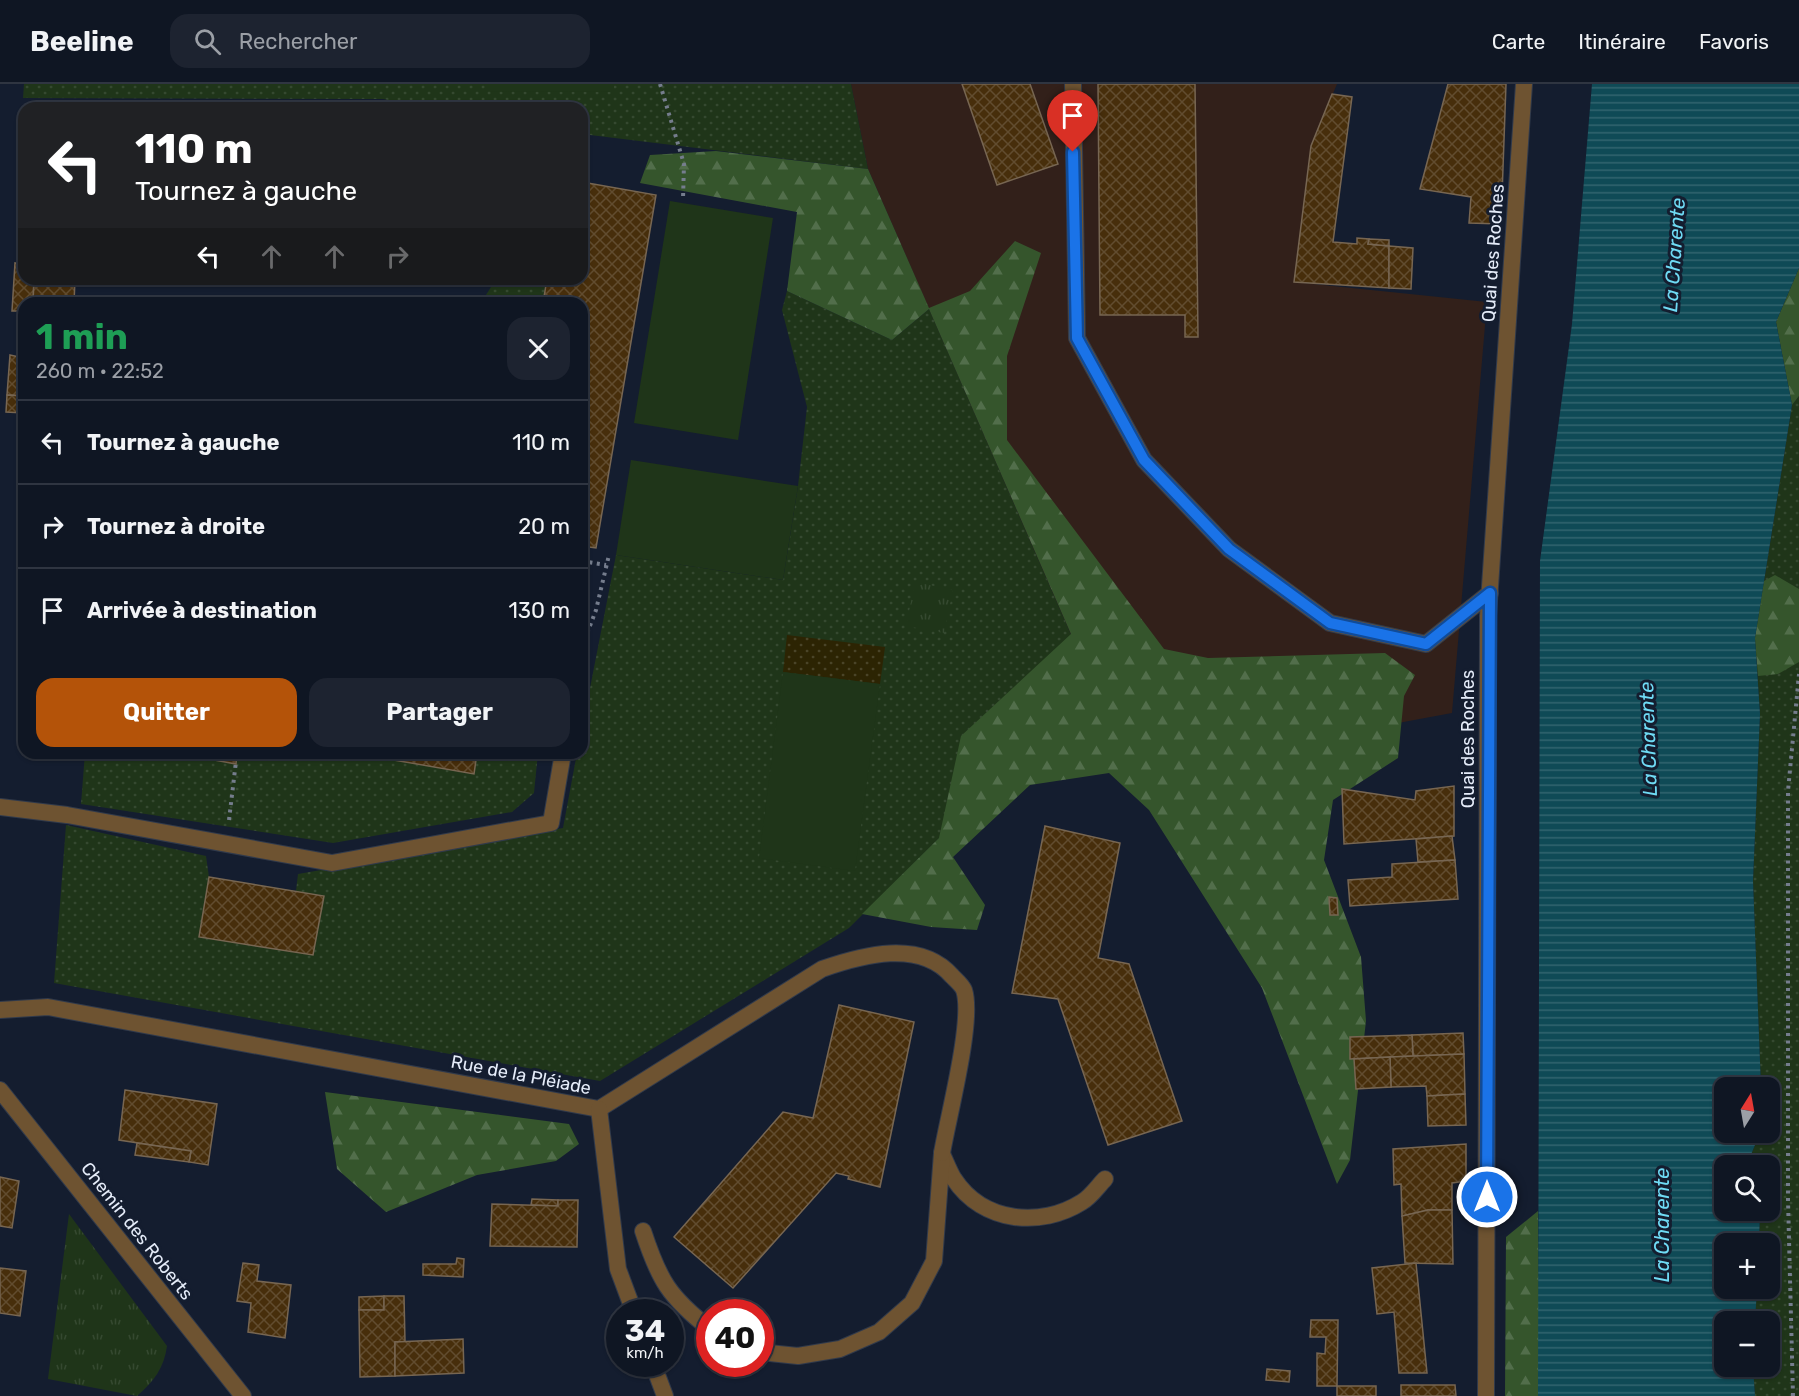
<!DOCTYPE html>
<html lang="fr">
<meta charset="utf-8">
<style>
:root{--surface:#0f1623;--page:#1d2330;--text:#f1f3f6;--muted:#9b9fa6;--line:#2f3541;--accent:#b45309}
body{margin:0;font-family:Rubik,sans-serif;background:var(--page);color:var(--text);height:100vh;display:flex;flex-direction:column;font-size:22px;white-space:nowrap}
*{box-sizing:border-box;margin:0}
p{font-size:20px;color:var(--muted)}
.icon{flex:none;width:33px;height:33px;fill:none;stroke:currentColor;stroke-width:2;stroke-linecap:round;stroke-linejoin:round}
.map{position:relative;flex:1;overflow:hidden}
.details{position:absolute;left:18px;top:213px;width:570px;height:462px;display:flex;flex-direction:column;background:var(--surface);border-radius:18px;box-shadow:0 2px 4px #0004,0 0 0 2px var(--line)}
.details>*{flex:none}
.guide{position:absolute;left:18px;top:18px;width:570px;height:183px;border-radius:18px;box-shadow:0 2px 4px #0004,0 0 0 2px var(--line);background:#202124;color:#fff;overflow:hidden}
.needle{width:39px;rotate:11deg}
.controls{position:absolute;left:1714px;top:993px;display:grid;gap:12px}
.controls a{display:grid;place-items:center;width:66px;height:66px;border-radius:12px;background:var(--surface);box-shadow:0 2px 4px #0004,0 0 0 2px var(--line);font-size:30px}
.speed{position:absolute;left:606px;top:1215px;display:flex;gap:12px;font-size:30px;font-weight:700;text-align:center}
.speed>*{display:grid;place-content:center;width:78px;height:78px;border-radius:50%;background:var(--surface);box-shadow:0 2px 4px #0004,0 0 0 2px var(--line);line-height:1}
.speed small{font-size:15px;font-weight:400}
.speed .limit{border:9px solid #d22;background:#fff;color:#111}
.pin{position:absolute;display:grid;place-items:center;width:51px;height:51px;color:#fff;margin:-62px -26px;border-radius:50% 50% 50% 0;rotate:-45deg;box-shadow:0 0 6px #0007}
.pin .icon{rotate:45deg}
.me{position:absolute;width:66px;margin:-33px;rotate:0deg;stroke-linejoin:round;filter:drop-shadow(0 0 4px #0008)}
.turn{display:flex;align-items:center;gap:21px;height:126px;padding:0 18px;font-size:27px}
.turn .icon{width:78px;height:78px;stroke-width:2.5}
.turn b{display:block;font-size:42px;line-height:51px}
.lanes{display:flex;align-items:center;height:57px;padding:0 18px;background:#0003;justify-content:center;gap:30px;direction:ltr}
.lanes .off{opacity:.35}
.round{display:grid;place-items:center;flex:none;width:63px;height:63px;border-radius:18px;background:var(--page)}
.head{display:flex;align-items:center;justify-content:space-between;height:102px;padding:0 18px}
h1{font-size:36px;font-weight:700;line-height:45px;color:#1e9e55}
.primary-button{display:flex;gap:12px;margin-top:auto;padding:12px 18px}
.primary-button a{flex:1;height:69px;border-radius:18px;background:var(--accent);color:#fff;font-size:24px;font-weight:700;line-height:69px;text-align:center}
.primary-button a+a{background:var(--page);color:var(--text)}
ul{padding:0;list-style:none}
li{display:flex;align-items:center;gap:18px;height:84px;padding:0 18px;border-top:2px solid var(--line)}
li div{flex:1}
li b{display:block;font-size:22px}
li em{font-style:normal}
header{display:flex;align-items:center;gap:36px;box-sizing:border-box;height:84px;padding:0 30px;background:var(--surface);border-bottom:2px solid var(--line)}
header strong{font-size:28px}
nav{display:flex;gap:33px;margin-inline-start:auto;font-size:21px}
.search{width:420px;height:54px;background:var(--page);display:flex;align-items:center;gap:15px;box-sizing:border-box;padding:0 21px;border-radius:18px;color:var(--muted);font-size:22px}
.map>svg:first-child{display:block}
</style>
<header>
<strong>Beeline</strong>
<div class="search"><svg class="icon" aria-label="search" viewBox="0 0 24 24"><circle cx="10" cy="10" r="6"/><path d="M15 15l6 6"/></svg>Rechercher</div>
<nav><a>Carte</a><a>Itinéraire</a><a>Favoris</a></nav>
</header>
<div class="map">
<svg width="1799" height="1312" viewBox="0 0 1799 1312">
<defs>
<pattern id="grass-dots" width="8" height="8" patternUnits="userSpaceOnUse" patternTransform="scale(1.5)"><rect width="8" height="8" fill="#1f3519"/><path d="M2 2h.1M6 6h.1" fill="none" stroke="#354930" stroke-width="1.8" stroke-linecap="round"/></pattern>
<pattern id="forest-firs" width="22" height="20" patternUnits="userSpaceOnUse" patternTransform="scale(1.5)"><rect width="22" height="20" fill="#35552c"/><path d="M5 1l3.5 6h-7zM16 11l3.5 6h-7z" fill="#526e4b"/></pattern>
<pattern id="sand-dots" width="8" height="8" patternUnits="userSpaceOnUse" patternTransform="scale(1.5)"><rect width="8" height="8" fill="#2c2403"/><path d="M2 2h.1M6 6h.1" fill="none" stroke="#4a4428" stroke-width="1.8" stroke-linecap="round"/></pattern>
<pattern id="park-tufts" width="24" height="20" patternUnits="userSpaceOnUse" patternTransform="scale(1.5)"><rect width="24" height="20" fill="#1f3519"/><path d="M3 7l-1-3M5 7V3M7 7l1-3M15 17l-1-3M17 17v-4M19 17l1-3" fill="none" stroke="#354930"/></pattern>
<pattern id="water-rules" width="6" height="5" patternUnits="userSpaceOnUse" patternTransform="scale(1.5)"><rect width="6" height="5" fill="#0f4a56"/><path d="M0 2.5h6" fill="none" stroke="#32646f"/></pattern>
<pattern id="building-cross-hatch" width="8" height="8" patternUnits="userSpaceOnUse" patternTransform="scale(1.5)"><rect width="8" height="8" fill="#472e0b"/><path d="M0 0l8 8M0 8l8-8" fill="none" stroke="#614c2f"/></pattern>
</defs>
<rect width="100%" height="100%" fill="#141d2f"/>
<!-- industrial -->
<path fill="#32201a" d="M851,0H1337L1311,62L1294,198L1487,218L1452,629L1339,650L1093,601L868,85Z"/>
<!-- grass -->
<g fill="url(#grass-dots)">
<path d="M24,0H851L868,85L582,50V24H431L383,15L23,14Z"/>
<path d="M496,195H548L544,219H481Z"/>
<path d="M787,207L892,256L929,225L1093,601L849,844L600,997L54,899L66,741L206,772L209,793L296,807L298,790L563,744L577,669H582V645L616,471L783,496L798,402L807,323L782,226Z"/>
<path d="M1799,312V1312H1755L1753,1283L1770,1282V1238L1755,1237L1757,1205L1770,1204V1160L1759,1159L1760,1127L1770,1126V1082L1752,1081L1750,1073L1760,1049L1770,1048V1004L1761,1003L1753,797L1760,630L1755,554L1792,321Z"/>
<path d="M85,669H176L236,679L237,669H371V672L474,690L477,669H538L534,709L512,728L333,759L81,720Z"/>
</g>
<!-- forest -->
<g fill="url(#forest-firs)">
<path d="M716,67L868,85L929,224L970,207L1015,157L1041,169L1007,272V356L1164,565L1208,574L1385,569L1415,591L1404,612L1398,674L1333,716L1324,776L1361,873L1366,937L1350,1076L1337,1100L1262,904L1149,726L1109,689L1030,701L953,773L985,821L977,846L931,843L862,830L939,754L961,652L1071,550L929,225L892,256L787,207L797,128L640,99L650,71Z"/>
<path d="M1799,184V312L1792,321L1776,238Z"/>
<path d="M1775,491L1799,505V578L1778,590L1758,592L1755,554L1764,497Z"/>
<path d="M325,1008L569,1040L579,1060L556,1077L477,1091L386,1128L337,1085Z"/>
<path d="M1538,1127L1540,1312H1505L1506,1153Z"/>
</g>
<!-- sand -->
<path fill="url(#sand-dots)" d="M787,551L885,563L880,600L783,588Z"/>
<!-- park -->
<g fill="url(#park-tufts)">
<path d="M915,498L953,506L944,549L906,542Z"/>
<path d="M69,1130L167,1262C164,1284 154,1297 137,1312L48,1295Z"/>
</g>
<!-- garden -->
<g fill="#1f3519">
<path d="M489,0H614V8L489,7Z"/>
<path d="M670,117L773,134L738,356L634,339Z"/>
<path d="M631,376L798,402L783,496L616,471Z"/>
<path d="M783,588L880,600L855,787L759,774Z"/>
</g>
<!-- water -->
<path fill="url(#water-rules)" d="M1592,0H1799V184L1776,238L1792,321L1755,554L1760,630L1753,797L1761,1003L1725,1004V1048L1760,1049L1750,1073L1752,1081L1725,1082V1126L1760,1127L1759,1159L1725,1160V1204L1757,1205L1755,1237L1725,1238V1282L1753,1283L1755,1312H1538L1540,477L1572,240Z"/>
<!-- building -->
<g fill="url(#building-cross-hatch)" stroke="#776652" stroke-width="1.5">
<path d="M962,0H1030L1058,80L997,101Z"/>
<path d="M1098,0H1195L1198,253H1185V231H1100Z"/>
<path d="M1448,0H1506L1501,140L1469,139L1471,113L1420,105Z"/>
<path d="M1332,10L1352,13L1333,158L1357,160V154L1369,155L1368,160L1389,162V204L1294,198L1311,62Z"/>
<path d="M582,98L656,111L596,464L582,462V219H543L547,195H582Z"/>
<path d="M1369,155L1389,156V162L1368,160Z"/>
<path d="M1389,162L1413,164L1411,205L1389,204Z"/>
<path d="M23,173L24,195H34L33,219H24V227H12L15,179L21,180Z"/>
<path d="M34,195H75L74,219H33Z"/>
<path d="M10,271L24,274V312L7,311Z"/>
<path d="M7,311L24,312V329L6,328Z"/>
<path d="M176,669H237L236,680Z"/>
<path d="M371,669H477L474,690L371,672Z"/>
<path d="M1454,702V752L1344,760L1342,705L1415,716L1416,707Z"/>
<path d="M1045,742L1120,759L1098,874L1129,880L1182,1037L1108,1061L1058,915L1012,909Z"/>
<path d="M1452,752L1455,776L1418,778L1416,755Z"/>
<path d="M1455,776L1458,815L1350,822L1348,796L1392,793V780Z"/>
<path d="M209,793L324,812L313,871L199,853Z"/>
<path d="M1329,813L1337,814L1338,831H1330Z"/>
<path d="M839,921L914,938L880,1103L848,1095L849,1092L836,1089L733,1204L674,1153L783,1028L813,1034Z"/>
<path d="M1463,949L1464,970L1413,972L1412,951Z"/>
<path d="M1412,951L1413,972L1350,975V953Z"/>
<path d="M1464,970L1465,1010L1427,1012L1426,1002L1391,1003L1390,973Z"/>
<path d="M1390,973L1391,1003L1356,1005L1354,975Z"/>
<path d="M125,1006L217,1020L208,1081L189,1078L191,1067L119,1056Z"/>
<path d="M1465,1010L1466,1041L1428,1042L1427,1012Z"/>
<path d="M137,1059L191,1067L189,1078L135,1071Z"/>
<path d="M1466,1060V1097L1452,1099V1126H1428L1402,1132L1401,1100L1394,1101L1393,1065Z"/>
<path d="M0,1093L19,1097L12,1144L0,1142Z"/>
<path d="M532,1115L558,1116V1122L531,1121Z"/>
<path d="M558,1116H578L577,1163L490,1162L492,1120L558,1122Z"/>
<path d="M1428,1126H1452L1453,1180L1405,1179L1402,1132Z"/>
<path d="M457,1174L464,1175L463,1193L423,1191V1180H456Z"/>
<path d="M243,1179L259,1181L257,1197L291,1201L285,1254L248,1248L251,1219L237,1217Z"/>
<path d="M1416,1179L1427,1289H1399L1394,1228L1377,1230L1372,1184Z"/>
<path d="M0,1184L26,1187L20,1232L0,1229Z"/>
<path d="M384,1212V1226H359V1213Z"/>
<path d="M384,1212H404L405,1258H395V1292L360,1293L359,1226H384Z"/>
<path d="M1311,1236H1338L1337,1302H1317V1269L1325,1270L1326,1253H1310Z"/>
<path d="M463,1255L464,1289L395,1292V1258Z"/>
<path d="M620,1263V1272L614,1274L611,1265Z"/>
<path d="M1267,1285L1290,1287L1289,1298L1266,1296Z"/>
<path d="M1401,1301H1455L1456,1312H1401Z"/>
<rect x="1337" y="1302" width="39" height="10"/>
</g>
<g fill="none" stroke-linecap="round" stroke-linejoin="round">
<defs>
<g id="service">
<path d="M1073,0L1077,254L1144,376L1229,465L1330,539L1426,560L1490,509"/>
<path d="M942,1070C946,1078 949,1087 954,1095C983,1139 1041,1144 1082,1118C1091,1113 1098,1102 1105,1095"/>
<path d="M643,1147C659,1196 669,1213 710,1245"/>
<path d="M760,1268L798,1272L840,1265L879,1248L912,1219L934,1177L942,1069"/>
</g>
<g id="minor">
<path d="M0,723L67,731L332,779L551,739L563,669"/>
<path d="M0,926L48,923L599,1025L822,885C862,871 920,855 952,892C956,896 962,901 964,906C974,936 948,1033 942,1069"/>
<path d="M0,1006L243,1312"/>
<path d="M599,1025L618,1185L634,1228"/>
<path d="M653,1280L665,1312"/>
</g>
<path id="tertiary" d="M1486,1312L1488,532L1524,0"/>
</defs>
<!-- service casing -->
<use href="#service" stroke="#313a4b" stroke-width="18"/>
<!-- minor casing -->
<use href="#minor" stroke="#313a4b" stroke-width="18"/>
<!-- tertiary casing -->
<use href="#tertiary" stroke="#313a4b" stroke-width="18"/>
<!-- path -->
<g stroke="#757d8d" stroke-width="4" stroke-dasharray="3 4.5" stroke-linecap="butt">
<path d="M660,0L684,80L683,115"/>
<path d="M582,477L606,481"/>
<path d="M582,563L596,526L609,471"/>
<path d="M229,736L237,669"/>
<path d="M1793,1312L1788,1116V707L1799,590"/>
</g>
<!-- service -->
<use href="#service" stroke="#6e5331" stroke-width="16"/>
<!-- minor -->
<use href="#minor" stroke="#6e5331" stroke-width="16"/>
<!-- tertiary -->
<use href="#tertiary" stroke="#6e5331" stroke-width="16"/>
</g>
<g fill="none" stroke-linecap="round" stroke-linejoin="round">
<defs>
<path id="route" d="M1073,68L1077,254L1144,376L1229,465L1330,539L1426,560L1490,509L1487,1113"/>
</defs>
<!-- route casing -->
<use href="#route" stroke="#114b97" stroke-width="15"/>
<!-- route -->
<use href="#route" stroke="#1a73e8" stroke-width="10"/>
</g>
<g text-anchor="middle" stroke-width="6" stroke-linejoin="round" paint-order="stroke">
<!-- street labels -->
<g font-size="18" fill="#e5ecf9" stroke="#141d2f">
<text transform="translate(1493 169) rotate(-86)" y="6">Quai des Roches</text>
<text transform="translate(1468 655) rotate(-90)" y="6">Quai des Roches</text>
<text transform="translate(521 991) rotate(11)" y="6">Rue de la Pléiade</text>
<text transform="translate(137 1147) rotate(52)" y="6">Chemin des Roberts</text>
</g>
<!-- water labels -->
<g font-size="20" font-style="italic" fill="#6fdbf5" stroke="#141d2f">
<text transform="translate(1674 171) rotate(-86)" y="7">La Charente</text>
<text transform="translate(1648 655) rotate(-92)" y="7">La Charente</text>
<text transform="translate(1662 1141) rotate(-90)" y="7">La Charente</text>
</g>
</g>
</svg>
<div class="controls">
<a><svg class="needle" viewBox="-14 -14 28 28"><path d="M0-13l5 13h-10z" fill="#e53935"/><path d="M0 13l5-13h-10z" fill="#9b9fa6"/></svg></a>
<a><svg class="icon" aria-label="search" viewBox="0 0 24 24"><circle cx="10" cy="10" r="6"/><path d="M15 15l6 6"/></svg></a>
<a>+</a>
<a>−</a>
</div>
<div class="speed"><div>34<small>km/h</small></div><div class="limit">40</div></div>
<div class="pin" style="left:1073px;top:68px;background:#d93025"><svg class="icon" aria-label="arrive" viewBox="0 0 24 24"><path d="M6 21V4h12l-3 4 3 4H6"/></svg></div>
<svg class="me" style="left:1487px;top:1113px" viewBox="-20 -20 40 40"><circle r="17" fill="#1a73e8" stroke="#fff" stroke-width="3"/><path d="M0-11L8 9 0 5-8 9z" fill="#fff"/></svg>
<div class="guide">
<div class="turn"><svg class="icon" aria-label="left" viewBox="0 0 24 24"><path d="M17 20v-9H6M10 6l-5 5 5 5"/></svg><div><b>110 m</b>Tournez à gauche</div></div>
<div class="lanes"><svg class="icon" aria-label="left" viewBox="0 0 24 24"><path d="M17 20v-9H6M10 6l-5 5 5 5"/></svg><svg class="icon off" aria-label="ahead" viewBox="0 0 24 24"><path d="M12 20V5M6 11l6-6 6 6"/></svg><svg class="icon off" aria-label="ahead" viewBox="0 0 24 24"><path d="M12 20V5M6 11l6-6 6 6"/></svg><svg class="icon off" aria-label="right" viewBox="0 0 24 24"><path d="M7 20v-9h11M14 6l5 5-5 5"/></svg></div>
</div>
<section class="details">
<div class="head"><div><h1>1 min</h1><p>260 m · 22:52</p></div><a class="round"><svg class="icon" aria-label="close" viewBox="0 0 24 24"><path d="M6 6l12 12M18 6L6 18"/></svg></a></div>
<ul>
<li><svg class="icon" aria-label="left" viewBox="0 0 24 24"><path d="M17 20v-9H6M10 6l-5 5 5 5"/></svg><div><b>Tournez à gauche</b></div><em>110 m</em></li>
<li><svg class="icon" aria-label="right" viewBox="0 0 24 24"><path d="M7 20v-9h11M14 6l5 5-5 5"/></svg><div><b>Tournez à droite</b></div><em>20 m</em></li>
<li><svg class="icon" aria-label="arrive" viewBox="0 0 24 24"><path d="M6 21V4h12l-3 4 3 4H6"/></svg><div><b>Arrivée à destination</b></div><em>130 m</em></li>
</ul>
<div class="primary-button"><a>Quitter</a><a>Partager</a></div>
</section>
</div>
